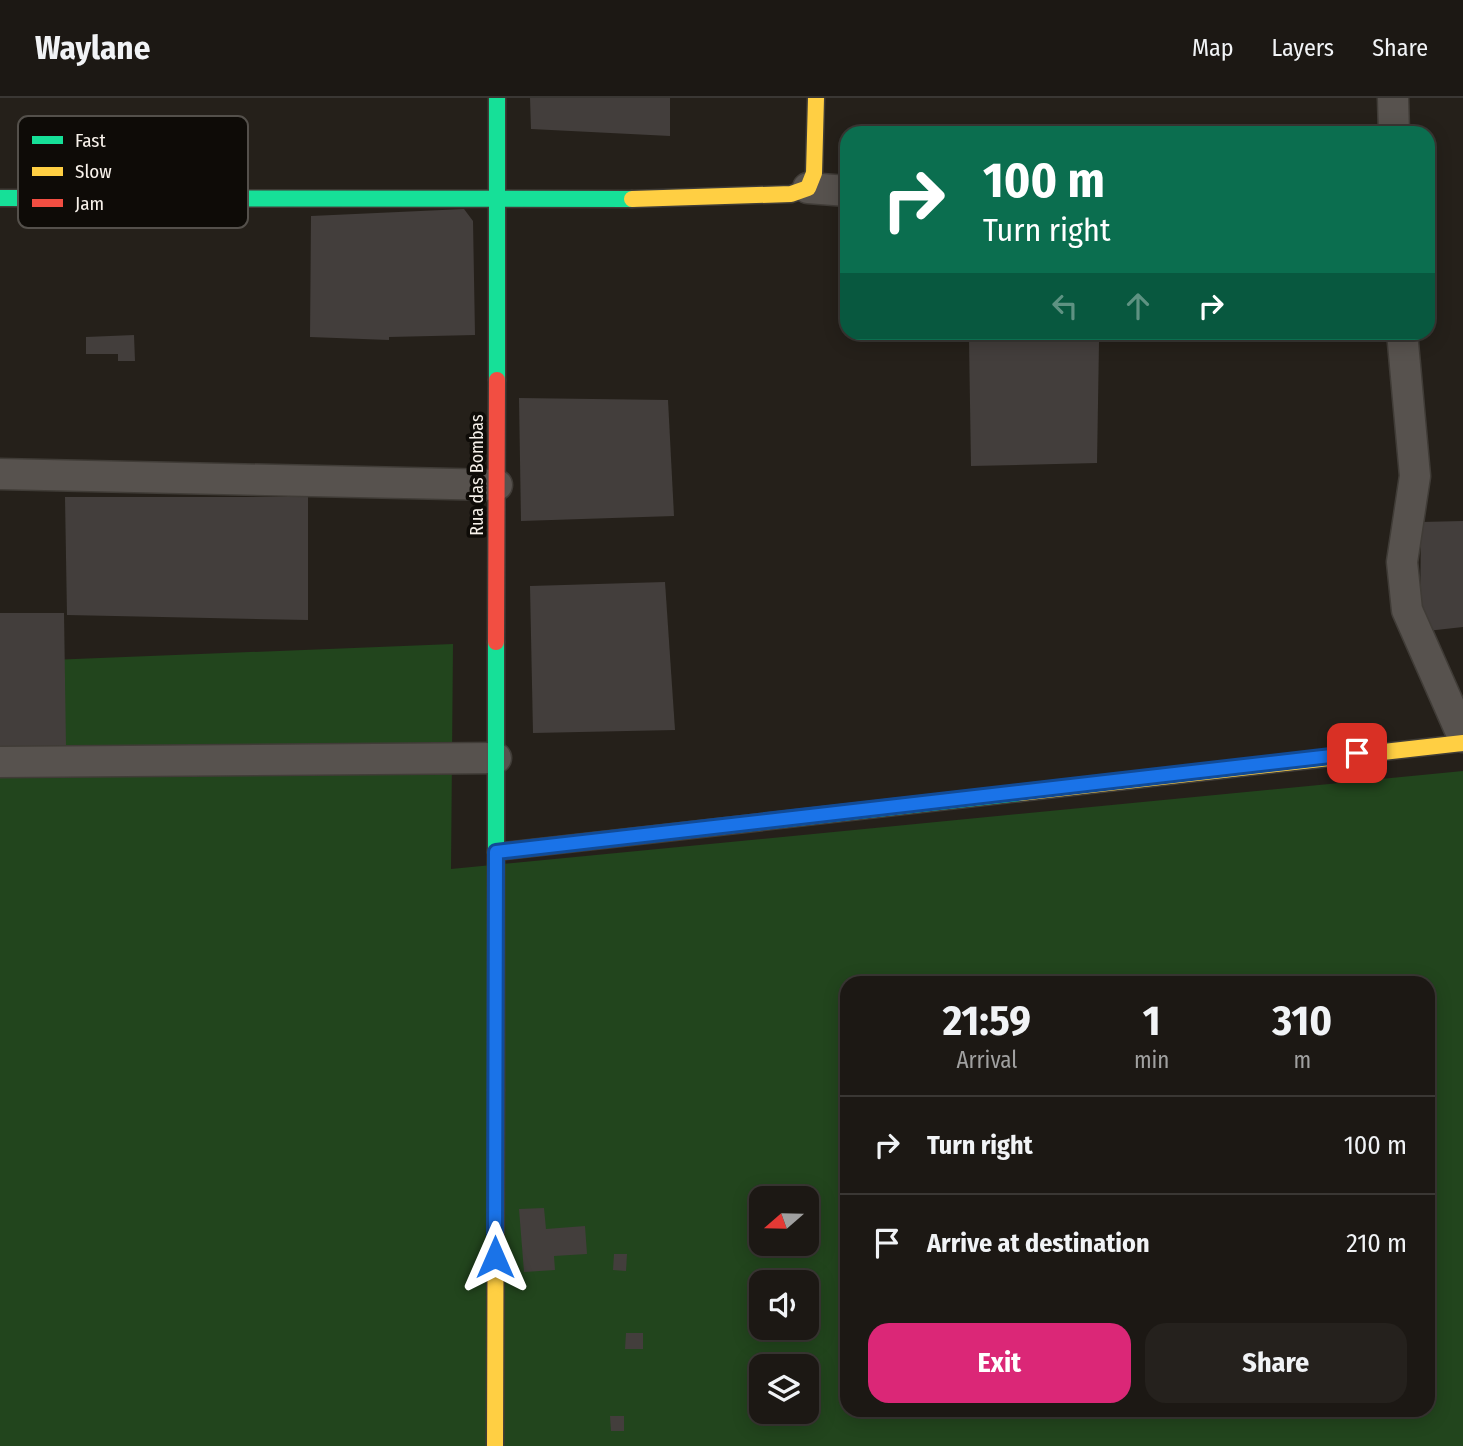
<!DOCTYPE html>
<style>
:root{--surface:#1c1814;--page:#25211d;--text:#f1f3f6;--muted:#a0a0a0;--line:#3a3734;--accent:#db2777}
body{margin:0;font-family:"Fira Sans Condensed",sans-serif;background:var(--page);color:var(--text);height:100vh;display:flex;flex-direction:column;font-size:26px;white-space:nowrap}
*{box-sizing:border-box;margin:0}
p{font-size:23px;color:var(--muted)}
.icon{flex:none;width:38px;height:38px;fill:none;stroke:currentColor;stroke-width:2;stroke-linecap:round;stroke-linejoin:round}
.map{position:relative;flex:1;overflow:hidden}
.drawer{position:absolute;left:840px;top:878px;width:595px;height:441px;display:flex;flex-direction:column;background:var(--surface);border-radius:21px;box-shadow:0 4px 18px #0003,0 0 0 2px var(--line)}
.drawer>*{flex:none}
.top-card{position:absolute;left:840px;top:28px;width:595px;height:214px;border-radius:21px;box-shadow:0 4px 18px #0003,0 0 0 2px var(--line);background:#0b6e4f;color:#fff;overflow:hidden}
.needle{width:46px;rotate:250deg}
.controls{position:absolute;left:749px;top:1088px;display:grid;gap:14px}
.controls a{display:grid;place-items:center;width:70px;height:70px;border-radius:14px;background:var(--surface);box-shadow:0 4px 18px #0003,0 0 0 2px var(--line);font-size:35px}
.pin{position:absolute;display:grid;place-items:center;width:60px;height:60px;color:#fff;margin:-30px;border-radius:14px;box-shadow:0 4px 10px #0006}
.me{position:absolute;width:77px;margin:-38px;rotate:0deg;stroke-linejoin:round;filter:drop-shadow(0 0 5px #0008)}
.turn{display:flex;align-items:center;gap:24px;height:147px;padding:0 28px;font-size:32px}
.turn .icon{width:91px;height:91px;stroke-width:2.5}
.turn b{display:block;font-size:49px;line-height:60px}
.lanes{display:flex;align-items:center;height:66px;padding:0 28px;background:#0003;justify-content:center;gap:35px;direction:ltr}
.lanes .off{opacity:.35}
.eta{display:flex;justify-content:space-evenly;align-items:center;height:119px;text-align:center}
.eta b{font-size:42px;font-weight:700;line-height:49px}
.primary-button{display:flex;gap:14px;margin-top:auto;padding:14px 28px}
.primary-button a{flex:1;height:80px;border-radius:21px;background:var(--accent);color:#fff;font-size:28px;font-weight:700;line-height:80px;text-align:center}
.primary-button a+a{background:var(--page);color:var(--text)}
ul{padding:0;list-style:none}
li{display:flex;align-items:center;gap:21px;height:98px;padding:0 28px;border-top:2px solid var(--line)}
li div{flex:1}
li b{display:block;font-size:26px}
li em{font-style:normal}
header{display:flex;align-items:center;gap:42px;box-sizing:border-box;height:98px;padding:0 35px;background:var(--surface);border-bottom:2px solid var(--line)}
header strong{font-size:33px}
nav{display:flex;gap:38px;margin-inline-start:auto;font-size:24px}
.map>svg:first-child{display:block}
</style>
<header>
<strong>Waylane</strong>
<nav><a>Map</a><a>Layers</a><a>Share</a></nav>
</header>
<div class="map">
<svg width="1463" height="1348" viewBox="0 0 1463 1348">
<rect width="100%" height="100%" fill="#25201a"/>
<!-- green -->
<path fill="#22451d" fill-rule="evenodd" d="M453,546L451,771L1463,673V1348H0V564ZM847,886H1428V1312H847ZM761,1101H807V1146H761ZM761,1185H807V1230H761ZM761,1269H807V1314H761Z"/>
<!-- building -->
<g fill="#433e3c">
<path d="M530,0H670V38L531,31Z"/>
<path d="M464,111L473,123L475,237L389,239V242L310,239L311,118Z"/>
<path d="M134,237L135,263H118V256H86V239Z"/>
<path d="M969,242L1099,244L1097,365L971,368Z"/>
<path d="M519,300L668,302L674,418L521,423Z"/>
<path d="M65,399H308V522L67,517Z"/>
<path d="M1463,423V529L1427,533L1420,525L1421,424Z"/>
<path d="M665,484L675,632L533,635L530,488Z"/>
<path d="M0,515H64L66,649L0,650Z"/>
<path d="M544,1110L546,1131L585,1128L587,1156L554,1158L555,1172L524,1174L519,1111Z"/>
<path d="M614,1156H627L626,1173L613,1172Z"/>
<path d="M626,1235H643V1251H625Z"/>
<path d="M610,1318H624V1333H611Z"/>
</g>
<g fill="none" stroke-linecap="round" stroke-linejoin="round">
<defs>
<g id="street">
<path d="M1393,0L1394,35"/>
<path d="M808,90L847,93"/>
<path d="M1402,234L1415,378L1402,464L1407,512L1463,639"/>
<path d="M0,376L497,387"/>
<path d="M0,664L496,660"/>
</g>
<g id="fast">
<path d="M0,100L632,101"/>
<path d="M497,282V0"/>
<path d="M496,754L1020,695"/>
<path d="M496,992V544"/>
</g>
<g id="slow">
<path d="M632,101L791,96L808,90L814,75L816,0"/>
<path d="M1020,695L1463,645"/>
<path d="M495,1348L496,992"/>
</g>
<path id="jam" d="M496,544L497,282"/>
</defs>
<!-- street casing -->
<use href="#street" stroke="#403c37" stroke-width="33"/>
<!-- fast casing -->
<use href="#fast" stroke="#403c37" stroke-width="19"/>
<!-- slow casing -->
<use href="#slow" stroke="#403c37" stroke-width="19"/>
<!-- jam casing -->
<use href="#jam" stroke="#403c37" stroke-width="19"/>
<!-- street -->
<use href="#street" stroke="#57524e" stroke-width="30"/>
<!-- fast -->
<use href="#fast" stroke="#16e098" stroke-width="16"/>
<!-- slow -->
<use href="#slow" stroke="#ffcf43" stroke-width="16"/>
<!-- jam -->
<use href="#jam" stroke="#f24e42" stroke-width="16"/>
</g>
<g fill="none" stroke-linecap="round" stroke-linejoin="round">
<defs>
<path id="route" d="M495,1159L496,754L1357,655"/>
</defs>
<!-- route casing -->
<use href="#route" stroke="#114b97" stroke-width="18"/>
<!-- route -->
<use href="#route" stroke="#1a73e8" stroke-width="12"/>
</g>
<g text-anchor="middle" stroke-width="7" stroke-linejoin="round" paint-order="stroke">
<!-- street labels -->
<g font-size="18" fill="#f8f2eb" stroke="#0e0b07">
<text transform="translate(477 377) rotate(-90)" y="6">Rua das Bombas</text>
</g>
</g>
<!-- legend -->
<rect x="18" y="18" width="230" height="112" rx="10" fill="#0e0b07" stroke="#54504b" stroke-width="2"/>
<rect x="32" y="38" width="31" height="8" fill="#16e098"/>
<rect x="32" y="69" width="31" height="9" fill="#ffcf43"/>
<rect x="32" y="101" width="31" height="8" fill="#f24e42"/>
<g font-size="19" fill="#f8f2eb">
<text x="75" y="49">Fast</text>
<text x="75" y="80">Slow</text>
<text x="75" y="112">Jam</text>
</g>
</svg>
<div class="controls">
<a><svg class="needle" viewBox="-14 -14 28 28"><path d="M0-13l5 13h-10z" fill="#e53935"/><path d="M0 13l5-13h-10z" fill="#a0a0a0"/></svg></a>
<a><svg class="icon" aria-label="sound" viewBox="0 0 24 24"><path d="M4 9h4l5-4v14l-5-4H4zM17 9q2 3 0 6"/></svg></a>
<a><svg class="icon" aria-label="layers" viewBox="0 0 24 24"><path d="M12 4l9 5-9 5-9-5zM3 14l9 5 9-5"/></svg></a>
</div>
<div class="pin" style="left:1357px;top:655px;background:#d93025"><svg class="icon" aria-label="arrive" viewBox="0 0 24 24"><path d="M6 21V4h12l-3 4 3 4H6"/></svg></div>
<svg class="me" style="left:495px;top:1159px" viewBox="-20 -20 40 40"><path d="M0-17L14 15 0 8-14 15z" fill="#1a73e8" stroke="#fff" stroke-width="4"/></svg>
<div class="top-card">
<div class="turn"><svg class="icon" aria-label="right" viewBox="0 0 24 24"><path d="M7 20v-9h11M14 6l5 5-5 5"/></svg><div><b>100 m</b>Turn right</div></div>
<div class="lanes"><svg class="icon off" aria-label="left" viewBox="0 0 24 24"><path d="M17 20v-9H6M10 6l-5 5 5 5"/></svg><svg class="icon off" aria-label="ahead" viewBox="0 0 24 24"><path d="M12 20V5M6 11l6-6 6 6"/></svg><svg class="icon" aria-label="right" viewBox="0 0 24 24"><path d="M7 20v-9h11M14 6l5 5-5 5"/></svg></div>
</div>
<section class="drawer">
<div class="eta">
<div><b>21:59</b><p>Arrival</p></div>
<div><b>1</b><p>min</p></div>
<div><b>310</b><p>m</p></div>
</div>
<ul>
<li><svg class="icon" aria-label="right" viewBox="0 0 24 24"><path d="M7 20v-9h11M14 6l5 5-5 5"/></svg><div><b>Turn right</b></div><em>100 m</em></li>
<li><svg class="icon" aria-label="arrive" viewBox="0 0 24 24"><path d="M6 21V4h12l-3 4 3 4H6"/></svg><div><b>Arrive at destination</b></div><em>210 m</em></li>
</ul>
<div class="primary-button"><a>Exit</a><a>Share</a></div>
</section>
</div>
